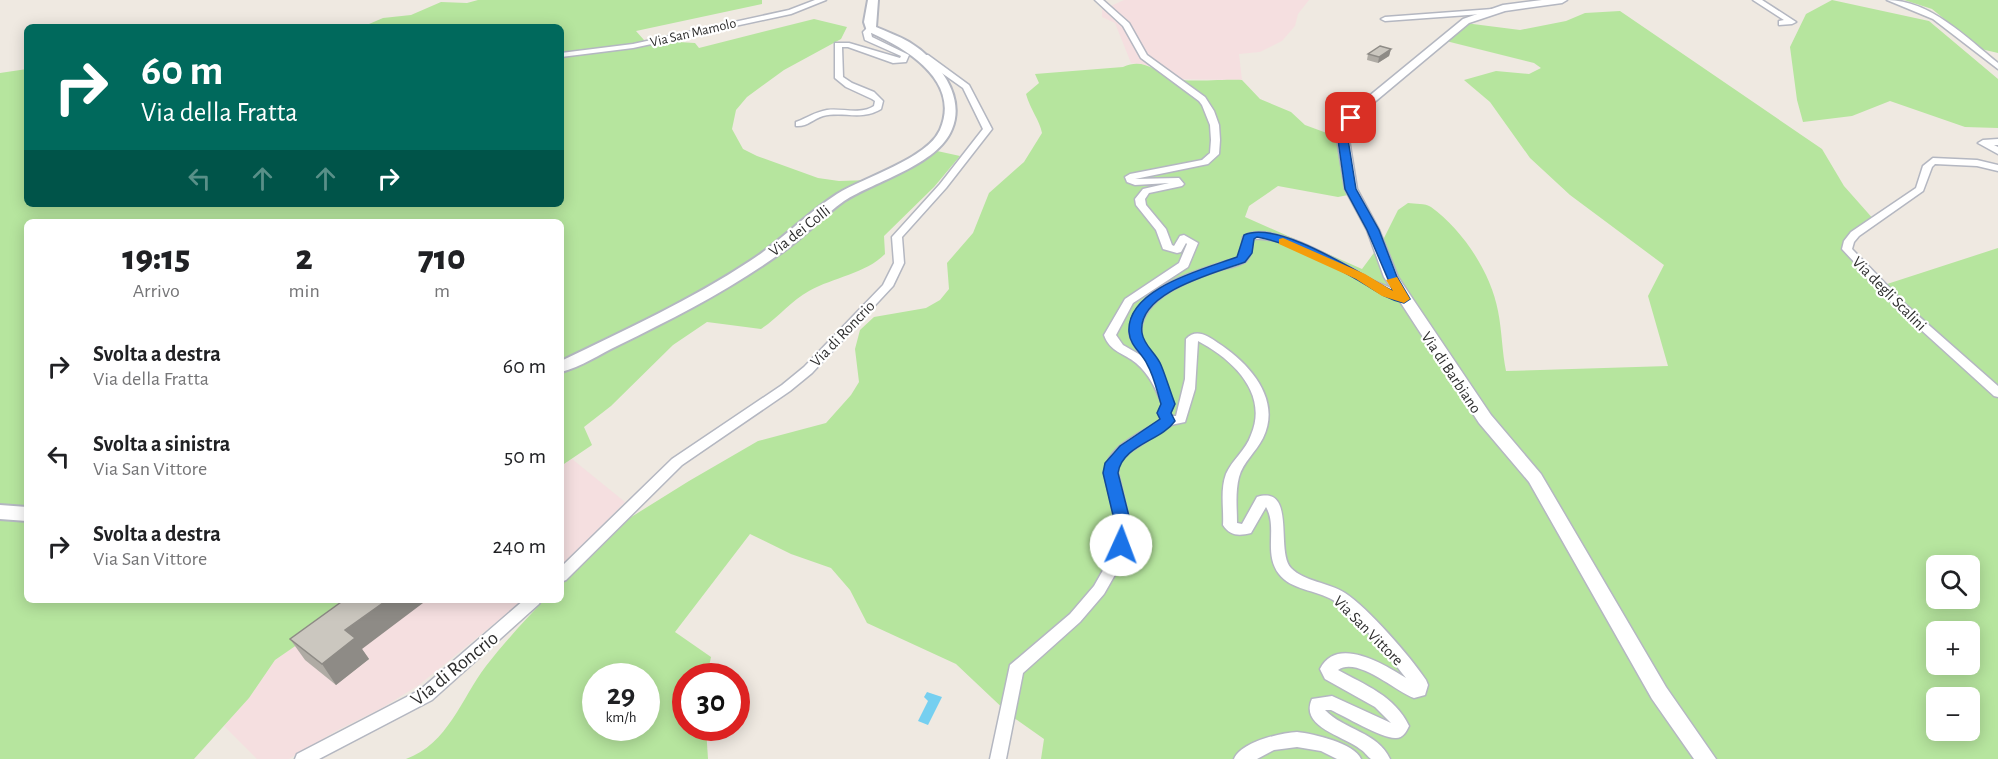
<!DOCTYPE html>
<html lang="it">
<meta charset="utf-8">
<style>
:root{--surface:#fff;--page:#f2f2f2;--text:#202124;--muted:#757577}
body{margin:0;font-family:"Alegreya Sans",sans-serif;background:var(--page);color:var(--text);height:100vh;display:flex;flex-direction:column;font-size:22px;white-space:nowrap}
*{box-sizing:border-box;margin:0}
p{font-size:20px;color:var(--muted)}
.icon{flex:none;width:33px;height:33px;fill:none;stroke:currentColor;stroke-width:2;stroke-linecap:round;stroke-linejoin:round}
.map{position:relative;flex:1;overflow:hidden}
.drawer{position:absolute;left:24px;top:219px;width:540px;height:384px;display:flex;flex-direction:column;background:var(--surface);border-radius:9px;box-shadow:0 3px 15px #0003}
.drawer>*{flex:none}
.guide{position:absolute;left:24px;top:24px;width:540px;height:183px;border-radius:9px;box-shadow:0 3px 15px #0003;background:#00695c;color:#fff;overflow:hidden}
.fabs{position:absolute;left:1926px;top:555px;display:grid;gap:12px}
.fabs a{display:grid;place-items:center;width:54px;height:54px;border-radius:9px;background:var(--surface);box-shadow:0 3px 15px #0003;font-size:30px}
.speed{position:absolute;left:582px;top:663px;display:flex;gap:12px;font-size:30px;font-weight:700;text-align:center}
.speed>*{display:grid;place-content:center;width:78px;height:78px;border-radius:50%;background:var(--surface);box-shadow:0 3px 15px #0003;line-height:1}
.speed small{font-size:15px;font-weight:400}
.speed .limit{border:9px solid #d22;background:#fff;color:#111}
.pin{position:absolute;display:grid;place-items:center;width:51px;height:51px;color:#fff;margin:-26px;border-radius:12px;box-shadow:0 3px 9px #0006}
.me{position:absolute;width:66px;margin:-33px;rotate:2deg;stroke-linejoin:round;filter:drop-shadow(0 0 4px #0008)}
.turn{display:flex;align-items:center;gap:21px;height:126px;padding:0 18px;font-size:27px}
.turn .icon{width:78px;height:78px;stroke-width:2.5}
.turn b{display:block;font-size:42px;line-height:51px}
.lanes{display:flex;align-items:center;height:57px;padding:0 18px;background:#0003;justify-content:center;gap:30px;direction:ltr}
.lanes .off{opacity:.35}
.eta{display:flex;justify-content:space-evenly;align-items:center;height:102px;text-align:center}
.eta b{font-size:36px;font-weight:800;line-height:42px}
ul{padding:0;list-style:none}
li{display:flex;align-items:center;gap:18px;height:90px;padding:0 18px}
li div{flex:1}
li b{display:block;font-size:22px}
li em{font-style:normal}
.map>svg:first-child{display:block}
</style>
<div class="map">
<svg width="1998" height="759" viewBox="0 0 1998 759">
<rect width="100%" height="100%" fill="#efe9e1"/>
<!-- medical -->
<g fill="#f5dfe0">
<path d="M1124,0H1309L1298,14L1295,26L1282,41L1260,52L1239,54L1242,80L1172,79L1155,67L1131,63L1115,23L1102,17V10Z"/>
<path d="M572,459L625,502L561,567V466Z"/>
<path d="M362,600H523L419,685L382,708L336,731L289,759H257L224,726L249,698L275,660Z"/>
</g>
<!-- green -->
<g fill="#b6e59e" fill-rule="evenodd">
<path d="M478,0H762V4L636,31L644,40L695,43L699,48L814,19L847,27L841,39L784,70L747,97L736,110L732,129L743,149L757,156L818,178L839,181L870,180L928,149L960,156L934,187L884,236L885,254C865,274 834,277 809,291C792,300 778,318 761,329L707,322L673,345L611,406L584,427L592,445L561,466V222H27V600H362L275,660L249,698L194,759H0V73L27,69V204H561V27H362L383,18L411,15L441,2L467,3Z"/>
<path d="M1832,0L1929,21L1998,79V128L1965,127L1890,101L1852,116L1803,122L1797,100L1790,47L1806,14Z"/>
<path d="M1904,0H1998V53L1981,49L1932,9Z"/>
<path d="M1620,11L1822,149L1844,186L1875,221L1847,241L1853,258L1881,286L1998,248V759H1041L1044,739L1010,715L956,664L867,623L850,590L831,568L791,554L750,534L675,632L711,657L707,676H686V728H706L708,759H406C448,744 461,699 486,666C504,643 524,621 544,600H561V582L620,524L689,481L758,441L826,423L851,395L859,382L855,349L860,330L874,317L926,308L940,300L949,289L947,263L973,233L989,193L1024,162L1042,133C1040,121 1030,109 1026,94L1039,83L1035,74L1123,67C1143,58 1154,70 1171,78C1181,83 1228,79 1242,80L1260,99L1291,112L1305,125L1343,139L1353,194L1338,197L1278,186L1249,206L1245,217L1362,269L1382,242L1398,210L1408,203C1415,204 1425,203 1431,207C1463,230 1491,273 1498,311C1502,331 1502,352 1506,371L1668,366L1648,296L1664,265L1570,195L1530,158L1490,102L1464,80L1496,71L1529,74L1541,68L1534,63L1442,40L1465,23L1520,30L1566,21L1585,13ZM1936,566H1970V598H1936ZM1936,632H1970V664H1936ZM596,676H646V728H596ZM1936,698H1970V730H1936Z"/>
</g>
<!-- water -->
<path fill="#75cff0" d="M927,692L942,697L928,725L918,721L928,701L924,697Z"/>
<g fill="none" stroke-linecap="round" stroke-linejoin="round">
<defs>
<g id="minor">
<path d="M815,0H826L791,14L633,48L561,57V53L633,44L789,10Z"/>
<path d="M1095,0H1103L1129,23L1147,55L1205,97L1214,111L1219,125L1220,140L1219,154L1208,164L1135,179L1179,178L1184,184L1182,186L1149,193L1145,199L1146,205L1166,229L1172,245L1174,246L1180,236L1184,235L1198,243L1188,267L1133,303L1116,335L1123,345L1142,356C1138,350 1132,344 1130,336C1129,332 1130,328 1131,323C1139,285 1205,268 1237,258L1241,253L1243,237C1269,217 1347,266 1372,280C1384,286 1400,290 1410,299L1404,302L1400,301C1362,285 1292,234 1253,239C1252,247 1252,255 1246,261C1240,266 1227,268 1220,270C1193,279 1141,297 1141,332C1141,345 1156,356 1161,368L1157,371L1174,404L1170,413L1172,416H1176L1185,379L1186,339C1196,328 1208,336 1218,343C1249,363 1282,399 1263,438C1256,452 1243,462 1239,477C1235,492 1237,508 1237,523L1242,524L1257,497C1297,485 1275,551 1291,568C1305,582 1328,582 1345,593C1369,609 1409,655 1426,680L1428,685L1425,695L1414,698C1395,691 1357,656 1338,670C1365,685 1395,696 1409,726C1406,732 1403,738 1396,738C1383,739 1344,716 1331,710H1325C1344,730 1378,732 1390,759H1371C1367,756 1364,751 1360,749C1344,736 1299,727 1312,699L1332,696L1391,723L1375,707L1325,679L1320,669C1337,635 1385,665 1406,678C1389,656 1356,615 1333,600C1316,590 1291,590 1279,574C1263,553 1278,527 1266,507L1251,533C1239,536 1230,536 1223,525C1224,509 1220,490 1226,474C1232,460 1246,450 1251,435C1269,393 1232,359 1198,341L1195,389L1185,422L1171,425L1130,452L1118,464V473L1132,532L1124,559L1104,594L1080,622L1023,673L1006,759H990L1010,665L1070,614L1094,586L1110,558L1118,532L1104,473C1107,446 1141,433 1161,420L1158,413L1162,404C1156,389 1149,374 1136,363C1124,353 1110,352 1104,335L1125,299L1179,263L1187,244L1186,243L1181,252L1177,253L1163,249L1156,230L1136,205L1135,199L1143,189L1169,183L1135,185L1127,182L1125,177L1130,174L1202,160L1210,153L1211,140L1210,125L1202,105L1199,101L1141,58L1123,26Z"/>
<path d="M1753,0H1762L1796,22L1792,24L1779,25V21L1784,20Z"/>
<path d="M1887,0C1930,0 1967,38 1998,63V69L1933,19Z"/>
<path d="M1493,9L1497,11L1496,13L1385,21L1381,19L1385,17Z"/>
<path d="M868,27L875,29L871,33L872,37L909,55L906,62L893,63L848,47H842L843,77L852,83L874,92L883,101L881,109C862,121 843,111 823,116C813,119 807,127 796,126V122C807,118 815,112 827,110C843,108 860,115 874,106L875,101L872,99L846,87L835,78V43H849L900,58L901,56L865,40L863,32Z"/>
<path d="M922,55H928L969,85L992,129L946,188L902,237L904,263L893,286L812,373L790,391L682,465L566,580L561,582V567L672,459L782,385L804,367L883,285L894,263L892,237L940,184L983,129L963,88L922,59Z"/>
<path d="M1998,139V145H1994L1998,147V154L1978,143L1983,140Z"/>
<path d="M1933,158L1977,160L1998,165V171L1977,166L1935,164L1932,167L1923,191L1859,236L1854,242L1852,249L1906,305L1998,386V397L1994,396L1898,309L1842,249L1844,241L1851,232L1916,188L1923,166Z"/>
<path d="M524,600H541L539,604L432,700L319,759H295L297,754L420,690Z"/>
<path d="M1297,732C1314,734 1354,743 1361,759H1337L1321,751L1297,747L1274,750L1257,759H1234C1241,742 1280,733 1297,732Z"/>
</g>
<path id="tertiary" d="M1542,0H1567L1562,3L1505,11L1469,23L1365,110L1348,133L1357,189L1379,230L1398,277L1491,415L1541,474L1666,687L1716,759H1694L1652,699L1529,482L1479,423L1384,277L1367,230L1345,189L1336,133L1357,106L1463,19L1503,5Z"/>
<g id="secondary">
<path d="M868,0H878L876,27C887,32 899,36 909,42C937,59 966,95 952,129C938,165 875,181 844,201C823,216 806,235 785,250C733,288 676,317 619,345C600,354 581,367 561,372V361C625,330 691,300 750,261C781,241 806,214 837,194C864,177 927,159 940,130C962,80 904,47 867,31L864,22Z"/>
<path d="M0,505L27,507V521L0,519Z"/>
</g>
</defs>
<!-- minor casing -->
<use href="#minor" stroke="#b4b7c1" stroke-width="3"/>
<!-- tertiary casing -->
<use href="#tertiary" stroke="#b4b7c1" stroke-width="3"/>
<!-- secondary casing -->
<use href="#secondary" stroke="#b4b7c1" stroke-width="4"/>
<!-- minor -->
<use href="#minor" fill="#fff" fill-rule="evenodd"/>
<!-- tertiary -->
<use href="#tertiary" fill="#fff" fill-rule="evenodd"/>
<!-- secondary -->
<use href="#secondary" fill="#fff" fill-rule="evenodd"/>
</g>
<!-- wall -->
<g fill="#afaba4">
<path d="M1391,49L1389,56L1378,63L1367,60L1368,54Z"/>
<path d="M290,639L362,649L369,659L336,685L305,660Z"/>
</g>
<!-- shaded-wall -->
<g fill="#8e8b86">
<path d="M1391,49L1389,56L1378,63L1379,57Z"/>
<path d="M387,600H427L362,649L369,659L336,685L322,664L345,630Z"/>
</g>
<!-- building -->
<g fill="#cbc7bf" stroke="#8e8b86" stroke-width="1.5">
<path d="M1380,46L1391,49L1379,57L1368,54Z"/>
<path d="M344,600H387L345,630L355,638L322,664L290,639Z"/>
</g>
<!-- route -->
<path fill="#1a73e8" stroke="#114b97" stroke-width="1.5" d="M1348,116L1356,118L1347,133L1356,189L1379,230L1397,277L1410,299L1404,303C1386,299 1373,289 1358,280C1331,264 1287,242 1257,237L1254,239L1252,253L1245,262C1216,273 1136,292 1142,333C1144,346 1156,353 1161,365C1166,377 1170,391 1175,404L1171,413L1175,421C1161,441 1122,445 1118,473L1133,532L1127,550H1115L1113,545L1117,532L1103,473L1105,463L1120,446L1160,419L1157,413L1161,404C1157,391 1154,376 1147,364C1142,353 1130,346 1129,332C1126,288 1205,269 1237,257L1244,235C1278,219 1361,275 1393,291L1367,230L1345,189L1337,133Z"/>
<!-- slow -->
<path fill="#f59e0b" d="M1283,238L1365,274L1393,291L1386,280L1397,277L1410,299L1404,303L1382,296L1356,279L1279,244V239Z"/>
<g text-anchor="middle" stroke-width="4.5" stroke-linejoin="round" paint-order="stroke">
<!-- far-street labels -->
<g font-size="14" fill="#2e2e2e" stroke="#fff">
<text transform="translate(693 32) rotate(-13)" y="5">Via San Mamolo</text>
</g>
<!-- street labels -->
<g font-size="16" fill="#2e2e2e" stroke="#fff">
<text transform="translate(799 230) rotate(-38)" y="6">Via dei Colli</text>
<text transform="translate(1890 293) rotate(45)" y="6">Via degli Scalini</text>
<text transform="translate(842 333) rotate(-46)" y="6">Via di Roncrio</text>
<text transform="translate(1452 372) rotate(56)" y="6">Via di Barbiano</text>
<text transform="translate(1369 630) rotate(45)" y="6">Via San Vittore</text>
</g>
<!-- near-street labels -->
<g font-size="20" fill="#2e2e2e" stroke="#fff">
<text transform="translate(454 668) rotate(-39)" y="7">Via di Roncrio</text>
</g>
</g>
</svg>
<div class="fabs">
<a><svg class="icon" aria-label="search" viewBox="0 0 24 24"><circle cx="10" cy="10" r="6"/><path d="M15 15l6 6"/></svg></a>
<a>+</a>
<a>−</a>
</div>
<div class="speed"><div>29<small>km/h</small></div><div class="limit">30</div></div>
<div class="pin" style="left:1351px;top:118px;background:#d93025"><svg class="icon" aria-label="arrive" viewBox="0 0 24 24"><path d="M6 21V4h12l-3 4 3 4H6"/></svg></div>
<svg class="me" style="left:1121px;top:545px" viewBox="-20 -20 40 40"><circle r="19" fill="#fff"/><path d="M0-13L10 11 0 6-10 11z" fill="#1a73e8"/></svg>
<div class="guide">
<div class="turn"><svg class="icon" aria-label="right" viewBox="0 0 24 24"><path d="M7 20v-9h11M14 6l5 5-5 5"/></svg><div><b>60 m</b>Via della Fratta</div></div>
<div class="lanes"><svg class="icon off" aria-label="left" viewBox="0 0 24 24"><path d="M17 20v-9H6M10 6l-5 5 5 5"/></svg><svg class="icon off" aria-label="ahead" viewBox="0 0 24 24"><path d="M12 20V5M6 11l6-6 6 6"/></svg><svg class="icon off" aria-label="ahead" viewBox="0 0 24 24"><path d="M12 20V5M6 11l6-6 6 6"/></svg><svg class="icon" aria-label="right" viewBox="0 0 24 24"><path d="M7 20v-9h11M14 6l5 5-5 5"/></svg></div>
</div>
<section class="drawer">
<div class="eta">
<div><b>19:15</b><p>Arrivo</p></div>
<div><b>2</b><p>min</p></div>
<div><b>710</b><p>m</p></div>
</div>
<ul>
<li><svg class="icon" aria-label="right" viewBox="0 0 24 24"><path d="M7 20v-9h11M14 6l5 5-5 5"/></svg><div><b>Svolta a destra</b><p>Via della Fratta</p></div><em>60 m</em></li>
<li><svg class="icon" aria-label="left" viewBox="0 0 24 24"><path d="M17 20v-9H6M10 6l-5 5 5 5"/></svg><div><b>Svolta a sinistra</b><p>Via San Vittore</p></div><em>50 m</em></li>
<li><svg class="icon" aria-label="right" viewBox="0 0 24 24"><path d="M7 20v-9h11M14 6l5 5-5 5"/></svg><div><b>Svolta a destra</b><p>Via San Vittore</p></div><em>240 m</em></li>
</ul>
</section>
</div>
